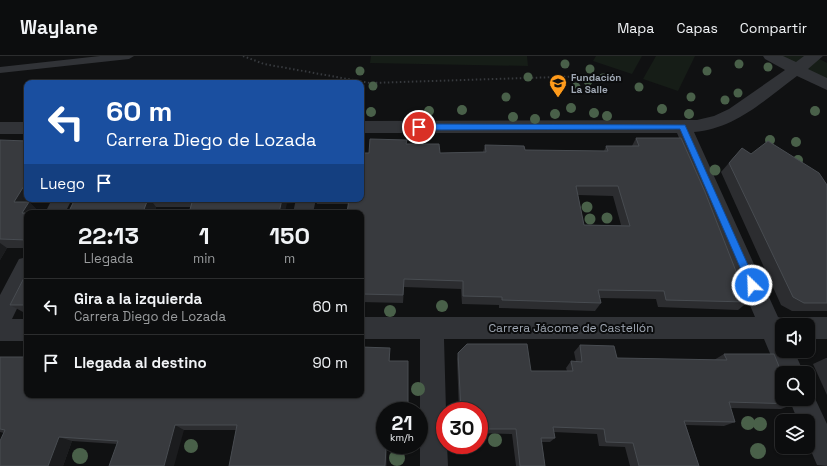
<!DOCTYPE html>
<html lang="es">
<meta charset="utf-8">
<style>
:root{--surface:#0c0d0e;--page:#1a1b1c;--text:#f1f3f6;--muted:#9a9c9e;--line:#2c2d2e}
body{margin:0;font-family:"Space Grotesk",sans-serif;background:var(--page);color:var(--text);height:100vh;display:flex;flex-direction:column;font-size:15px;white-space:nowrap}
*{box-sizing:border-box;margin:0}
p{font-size:13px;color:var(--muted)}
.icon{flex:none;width:22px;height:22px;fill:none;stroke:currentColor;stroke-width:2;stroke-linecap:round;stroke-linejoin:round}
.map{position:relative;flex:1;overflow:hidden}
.sheet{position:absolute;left:24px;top:154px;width:340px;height:188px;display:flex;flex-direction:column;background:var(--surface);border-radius:8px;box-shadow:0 1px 3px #0004,0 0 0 1px var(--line)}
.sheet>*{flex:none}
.hud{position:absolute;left:24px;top:24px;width:340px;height:122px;border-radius:8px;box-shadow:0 1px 3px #0004,0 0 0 1px var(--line);background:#1a4fa0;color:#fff;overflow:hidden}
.controls{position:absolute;left:775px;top:262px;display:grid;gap:8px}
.controls a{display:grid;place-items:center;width:40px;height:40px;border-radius:8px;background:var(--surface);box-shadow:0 1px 3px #0004,0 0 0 1px var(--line);font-size:20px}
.speed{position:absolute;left:376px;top:346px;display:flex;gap:8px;font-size:20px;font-weight:700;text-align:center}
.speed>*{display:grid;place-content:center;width:52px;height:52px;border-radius:50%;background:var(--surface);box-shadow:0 1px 3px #0004,0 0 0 1px var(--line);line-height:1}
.speed small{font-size:10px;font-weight:400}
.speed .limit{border:6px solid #d22;background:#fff;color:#111}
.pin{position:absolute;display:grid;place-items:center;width:34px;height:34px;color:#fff;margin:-17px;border:2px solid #fff;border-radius:50%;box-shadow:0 1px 4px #0007}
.me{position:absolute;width:44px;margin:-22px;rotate:336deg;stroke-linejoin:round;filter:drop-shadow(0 0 3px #0008)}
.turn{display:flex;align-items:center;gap:14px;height:84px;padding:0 16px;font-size:18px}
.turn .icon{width:52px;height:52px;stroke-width:2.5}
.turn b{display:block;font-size:28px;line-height:34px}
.then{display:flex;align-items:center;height:38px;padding:0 16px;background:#0003;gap:8px;font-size:15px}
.eta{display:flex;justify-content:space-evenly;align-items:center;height:68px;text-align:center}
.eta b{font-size:24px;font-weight:700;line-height:28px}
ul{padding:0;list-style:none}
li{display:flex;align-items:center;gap:12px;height:56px;padding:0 16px;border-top:1px solid var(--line)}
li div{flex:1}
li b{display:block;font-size:15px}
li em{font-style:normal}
header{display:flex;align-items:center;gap:24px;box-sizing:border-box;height:56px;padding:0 20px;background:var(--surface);border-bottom:1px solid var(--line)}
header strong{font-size:19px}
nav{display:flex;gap:22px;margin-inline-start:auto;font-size:14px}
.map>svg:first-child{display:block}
</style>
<header>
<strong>Waylane</strong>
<nav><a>Mapa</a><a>Capas</a><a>Compartir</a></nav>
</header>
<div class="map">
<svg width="827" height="410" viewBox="0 0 827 410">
<rect width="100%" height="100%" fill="#101112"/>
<!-- green -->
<g fill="#161d17">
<path d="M371,0H527L528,10L370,7Z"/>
<path d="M596,0H642L632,18L593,5Z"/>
<path d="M656,0H695L678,35L643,23Z"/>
<path d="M771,0H814L827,7V29Z"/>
</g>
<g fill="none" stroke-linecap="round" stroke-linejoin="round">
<!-- path -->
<path stroke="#373a3e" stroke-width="2" stroke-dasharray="1.5 2.5" stroke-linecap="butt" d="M243,0L264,8L370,27L589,20"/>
<!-- service -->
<path fill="#313337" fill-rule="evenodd" d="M100,0H134L129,3L0,17V11Z"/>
<!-- minor -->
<g fill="#313337" fill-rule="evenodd">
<path d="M763,0H783L796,6L804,0H823L808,13L827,22V34L797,20C766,43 735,73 694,76L778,261L790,264L793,269H782V295H794L804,317H782V326L764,283H444L446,355H445V389H447L448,410H420V283H361V261H755L677,77H361V65L697,64L714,60L729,53L785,14L765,3Z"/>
<rect x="0" y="66" width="27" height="12"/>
<path d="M52,143H72L65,157H45Z"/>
<path d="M296,143H316L313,157H293Z"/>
<path d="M27,201V232L12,263H27V285H0V239L19,203Z"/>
<path d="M808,261H827V283H808V269H797L800,264Z"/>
<path d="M808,332L811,334L827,368V410L817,409L808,388V365H798L789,343H808Z"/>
</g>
</g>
<!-- trees -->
<g fill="#496049">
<circle cx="565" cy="8" r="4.5"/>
<circle cx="739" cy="8" r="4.5"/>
<circle cx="768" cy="11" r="4.5"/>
<circle cx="590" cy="13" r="4.5"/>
<circle cx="360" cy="15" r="4.5"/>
<circle cx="707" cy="15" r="4.5"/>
<circle cx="528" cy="21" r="4.5"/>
<circle cx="603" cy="22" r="4.5"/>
<circle cx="588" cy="25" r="4.5"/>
<circle cx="559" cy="27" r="4.5"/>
<circle cx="373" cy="30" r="4.5"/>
<circle cx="576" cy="31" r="4.5"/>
<circle cx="639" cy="31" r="4.5"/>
<circle cx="738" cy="37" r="4.5"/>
<circle cx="506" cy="41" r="4.5"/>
<circle cx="691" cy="41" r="4.5"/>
<circle cx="725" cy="44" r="4.5"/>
<circle cx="571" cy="52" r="5"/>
<circle cx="662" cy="53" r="5"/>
<circle cx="462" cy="54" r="5"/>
<circle cx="429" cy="55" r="5"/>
<circle cx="815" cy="55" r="5"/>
<circle cx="371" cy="56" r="5"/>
<circle cx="594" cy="57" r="5"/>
<circle cx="555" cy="58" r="5"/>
<circle cx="689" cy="58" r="5"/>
<circle cx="607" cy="60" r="5"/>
<circle cx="513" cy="61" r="5"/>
<circle cx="535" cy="63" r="5"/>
<circle cx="770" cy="84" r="5"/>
<circle cx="796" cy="86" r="5"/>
<circle cx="798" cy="104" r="5"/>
<circle cx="715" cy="114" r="5.5"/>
<circle cx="587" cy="151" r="5.5"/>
<circle cx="607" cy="162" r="5.5"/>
<circle cx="590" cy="163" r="5.5"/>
<circle cx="442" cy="250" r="6"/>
<circle cx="390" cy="255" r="6"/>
<circle cx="418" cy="333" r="7"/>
<circle cx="748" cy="367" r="7"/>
<circle cx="760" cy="368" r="7"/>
<circle cx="495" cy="384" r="7"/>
<circle cx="191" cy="390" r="7"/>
<circle cx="758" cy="395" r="8"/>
<circle cx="80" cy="400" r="8"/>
<circle cx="397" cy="402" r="8"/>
</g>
<!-- wall -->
<g fill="#2c2d30" fill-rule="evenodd">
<path d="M636,82L748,246L738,254L658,251L656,243L600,242L601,247L595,255L499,252V249L462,248L461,233L404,231L403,247L361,246V248V157L348,148H317L315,143H361L369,97L407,88L440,97L483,96L485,89L525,94L604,95L606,90H632ZM578,139L613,140L621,169H584Z"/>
<path d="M0,84L30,147L39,156V157H27V192H7L0,204Z"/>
<path d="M742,92L751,98L827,129V255H792L781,249L721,116Z"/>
<path d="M75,143H295L294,147L191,151H156L154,157H68Z"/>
<path d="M27,216V256H23L10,249Z"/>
<path d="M580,289L617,302L714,304L724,298L794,348L781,353L730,352L735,366L724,370L686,369L699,410H630L625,391L599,390L597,378L554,376L555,382L550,386H542L545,410H516L512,378L479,377V355H459L457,303L458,297L531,315H567L566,312L571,305L576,306L574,296Z"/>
<path d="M390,298L385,389H407V396L387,395V410H229L236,374H184L117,388L72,385L63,410H0L4,377L0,376V301L27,339H361Z"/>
<path d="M826,302H827V339L813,308Z"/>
</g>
<!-- shaded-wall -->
<g fill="#1b1c1e">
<path d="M27,125V143H32L30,147L39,156V157H22L14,146Z"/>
<path d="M148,143H150L156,151L154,157H143V156Z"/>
<path d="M282,143H285L287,147L285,157H279Z"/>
<path d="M292,143H295L294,147Z"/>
<path d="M0,187L7,192L0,204Z"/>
<path d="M404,223V231L403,247V239Z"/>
<path d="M175,369L184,374L174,410H164Z"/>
<path d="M59,381L72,385L63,410H48Z"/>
<path d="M386,392L387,395V410H385Z"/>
</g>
<!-- building -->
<g fill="#383a3e" stroke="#484c51" fill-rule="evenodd">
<path d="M636,82H681L705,136L748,246L666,244L664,235L598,234L601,247L502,244V241L463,240V225L404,223L403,239L361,238V157H347L349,143H361V97H369L370,83L407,84L406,88H439L440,97L486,96L485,89L524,90L525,94L608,95L606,90H639ZM576,130H618L630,170L584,169Z"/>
<path d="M0,84L27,85V125L14,146H29L22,157H27V184L0,183Z"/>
<path d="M768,85L819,117L827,129V247H804L793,241L729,107L742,92L751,98Z"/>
<path d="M75,143H148L143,156H139V157H68Z"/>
<path d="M193,143H282L279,157H189Z"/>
<path d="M27,216V249H10Z"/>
<path d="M467,288H527L531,315H573L571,305L582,306L580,289L614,290L617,302L727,304L724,298H774L782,318V343H792L794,348L729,346L735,366L684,365L699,410H639L633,387L606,386L604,373L553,371L555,382H541L545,410H520L516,373H479V355H461L458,297Z"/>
<path d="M361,291L390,292L389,305H408V355H385V389H407V392H386L385,410H229L237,369H175L164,410H109L118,385L59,381L48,410H0V385L5,374L0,373V301H27V339H361Z"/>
</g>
<!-- route -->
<path fill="#1a73e8" stroke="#114b97" d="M419,68L685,69L757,229L756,232L752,233L749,232L680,73L419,74L415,71Z"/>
<!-- icons -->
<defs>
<symbol id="school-pin" viewBox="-11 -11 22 30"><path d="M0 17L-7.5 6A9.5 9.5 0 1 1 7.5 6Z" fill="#ff9b1b" stroke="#0b0c0d"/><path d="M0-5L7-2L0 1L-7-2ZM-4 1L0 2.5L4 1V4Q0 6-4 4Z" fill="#111"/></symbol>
</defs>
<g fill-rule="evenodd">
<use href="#school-pin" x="548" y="17" width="20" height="27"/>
</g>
<g text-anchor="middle" stroke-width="4" stroke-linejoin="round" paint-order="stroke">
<!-- far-poi labels -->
<g font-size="10" font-weight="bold" fill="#a0a8b4" stroke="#0b0c0d" text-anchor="start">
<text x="571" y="25">Fundación<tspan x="571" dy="12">La Salle</tspan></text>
</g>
<!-- street labels -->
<g font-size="12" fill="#a0a8b4" stroke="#0b0c0d">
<text x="571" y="276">Carrera Jácome de Castellón</text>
</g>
</g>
</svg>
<div class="controls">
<a><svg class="icon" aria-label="sound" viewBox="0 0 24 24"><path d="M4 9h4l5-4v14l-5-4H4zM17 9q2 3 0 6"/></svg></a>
<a><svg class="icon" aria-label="search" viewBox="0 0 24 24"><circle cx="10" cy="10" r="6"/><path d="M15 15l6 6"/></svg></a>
<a><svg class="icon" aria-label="layers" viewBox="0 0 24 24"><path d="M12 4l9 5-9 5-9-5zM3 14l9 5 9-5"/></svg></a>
</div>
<div class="speed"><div>21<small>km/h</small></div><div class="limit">30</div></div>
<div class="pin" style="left:419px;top:71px;background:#d93025"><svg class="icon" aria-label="arrive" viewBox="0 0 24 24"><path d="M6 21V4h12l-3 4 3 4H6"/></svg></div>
<svg class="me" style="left:752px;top:229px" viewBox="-20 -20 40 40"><circle r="17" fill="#1a73e8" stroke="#fff" stroke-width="3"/><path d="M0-11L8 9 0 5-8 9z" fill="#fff"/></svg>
<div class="hud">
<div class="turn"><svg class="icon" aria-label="left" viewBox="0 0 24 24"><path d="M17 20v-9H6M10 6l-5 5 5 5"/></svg><div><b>60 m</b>Carrera Diego de Lozada</div></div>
<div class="then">Luego<svg class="icon" aria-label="arrive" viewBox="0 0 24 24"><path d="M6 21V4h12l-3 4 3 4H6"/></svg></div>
</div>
<section class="sheet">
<div class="eta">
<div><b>22:13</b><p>Llegada</p></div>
<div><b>1</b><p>min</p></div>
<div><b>150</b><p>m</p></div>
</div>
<ul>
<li><svg class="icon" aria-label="left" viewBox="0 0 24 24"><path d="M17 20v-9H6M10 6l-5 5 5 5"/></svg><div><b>Gira a la izquierda</b><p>Carrera Diego de Lozada</p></div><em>60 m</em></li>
<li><svg class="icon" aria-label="arrive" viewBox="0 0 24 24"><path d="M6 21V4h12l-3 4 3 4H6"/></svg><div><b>Llegada al destino</b></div><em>90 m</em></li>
</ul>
</section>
</div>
